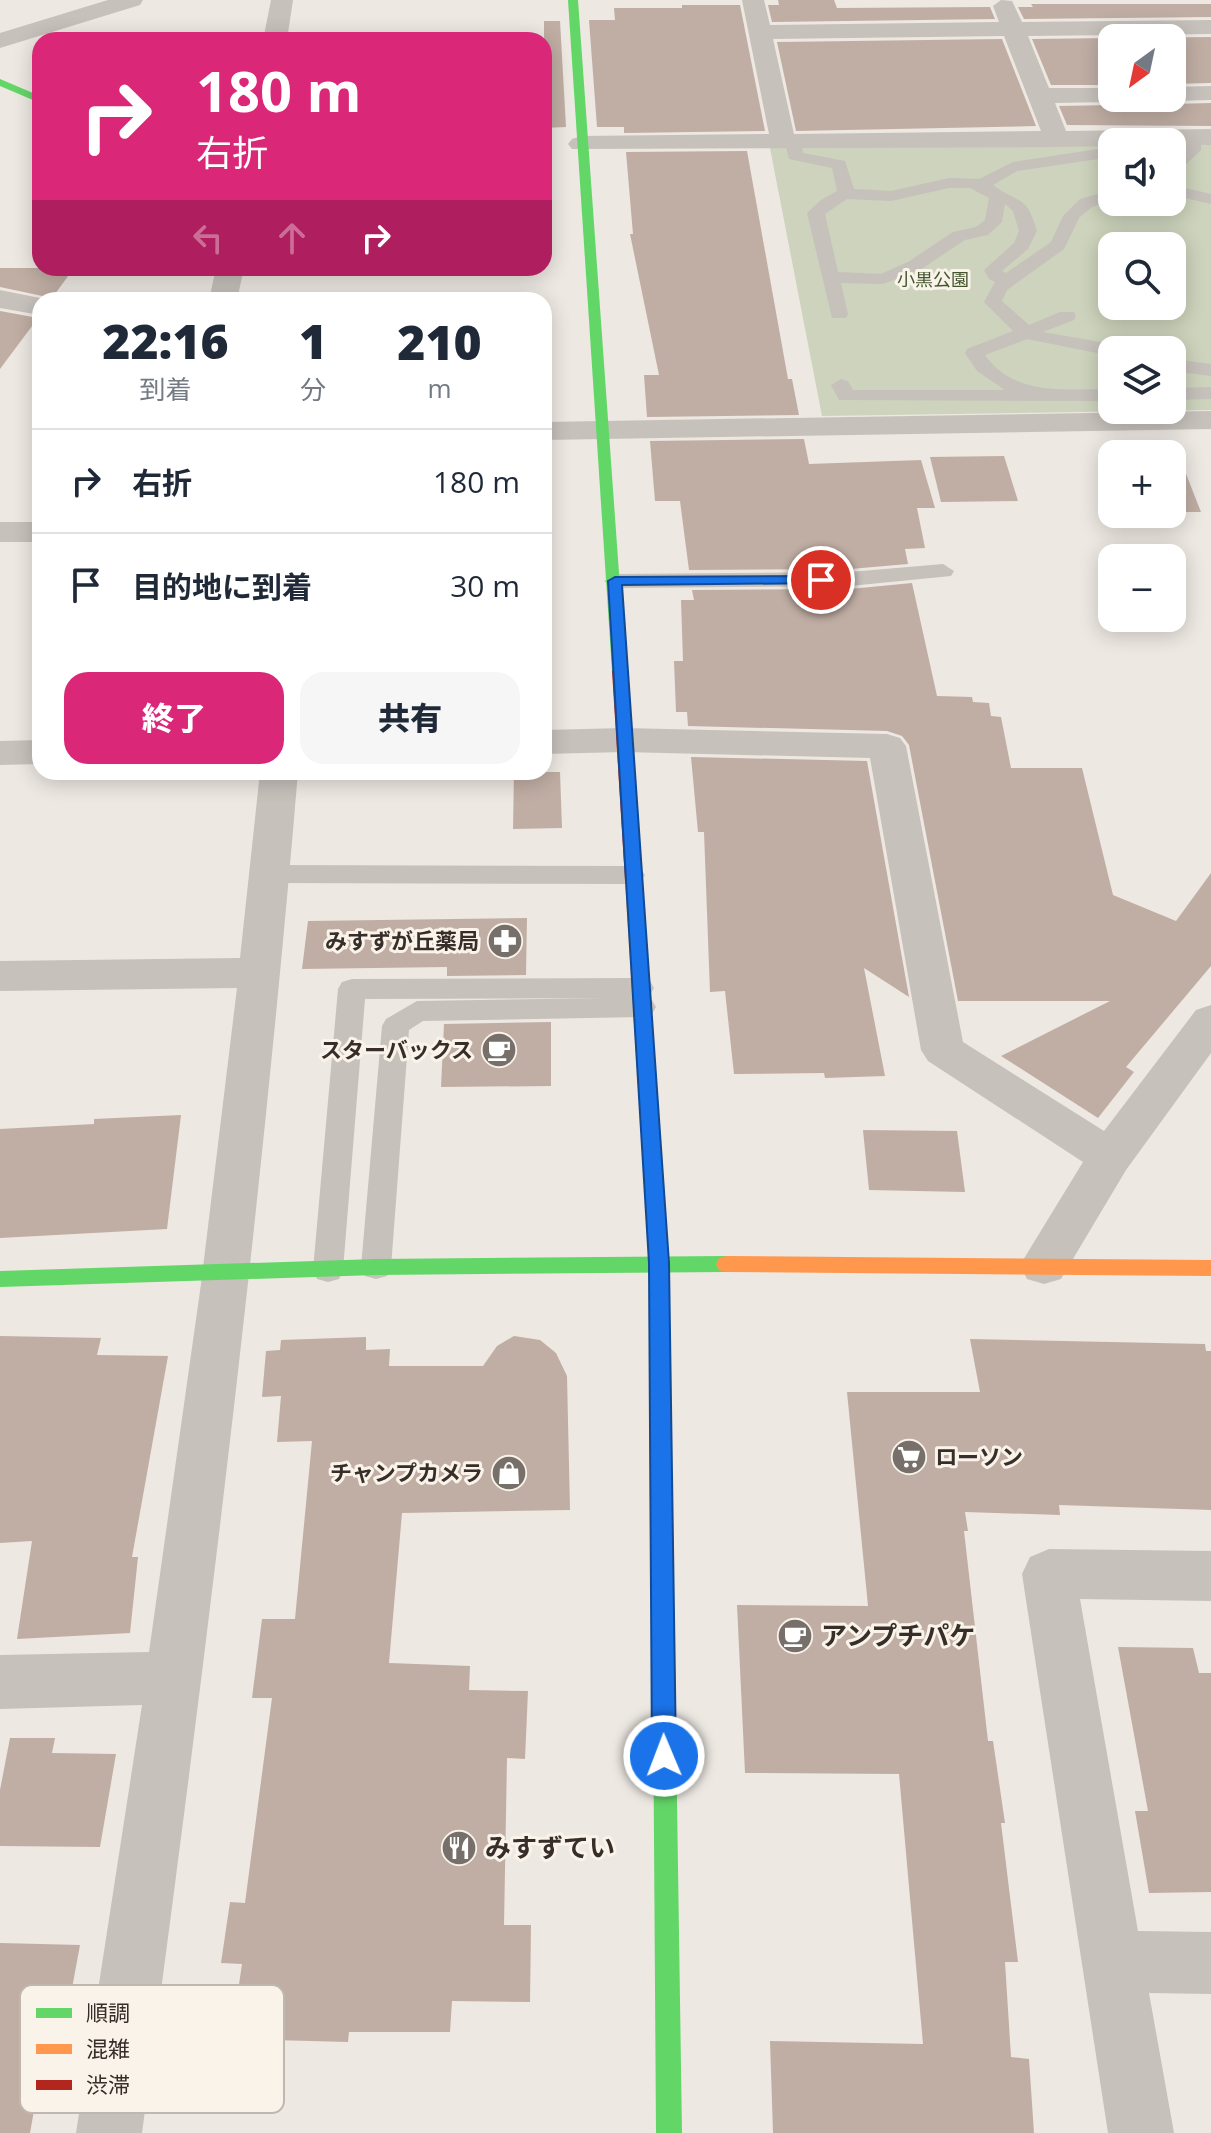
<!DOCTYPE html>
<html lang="ja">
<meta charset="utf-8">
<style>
:root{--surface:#fff;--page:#f6f6f7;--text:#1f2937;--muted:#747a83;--line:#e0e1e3;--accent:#db2777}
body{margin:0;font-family:"Open Sans","Noto Sans JP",sans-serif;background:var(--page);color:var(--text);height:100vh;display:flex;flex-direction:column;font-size:30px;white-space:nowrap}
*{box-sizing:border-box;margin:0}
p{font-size:26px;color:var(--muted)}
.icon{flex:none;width:44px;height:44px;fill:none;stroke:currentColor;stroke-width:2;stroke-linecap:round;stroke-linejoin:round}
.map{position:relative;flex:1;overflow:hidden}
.panel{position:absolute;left:32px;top:292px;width:520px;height:488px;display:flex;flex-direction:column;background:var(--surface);border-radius:24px;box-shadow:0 4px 20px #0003}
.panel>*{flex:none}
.top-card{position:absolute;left:32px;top:32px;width:520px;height:244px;border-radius:24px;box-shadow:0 4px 20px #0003;background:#db2777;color:#fff;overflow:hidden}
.needle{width:52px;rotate:213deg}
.fabs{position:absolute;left:1098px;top:24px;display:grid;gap:16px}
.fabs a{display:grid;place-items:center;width:88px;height:88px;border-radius:16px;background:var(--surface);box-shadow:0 4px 20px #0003;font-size:40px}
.pin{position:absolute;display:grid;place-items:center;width:68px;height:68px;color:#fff;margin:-34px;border:4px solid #fff;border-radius:50%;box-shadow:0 2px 8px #0007}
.me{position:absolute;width:88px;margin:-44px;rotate:359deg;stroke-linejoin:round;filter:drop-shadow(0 0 6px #0008)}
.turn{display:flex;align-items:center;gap:28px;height:168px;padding:0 32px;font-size:36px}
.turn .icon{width:104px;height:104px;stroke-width:2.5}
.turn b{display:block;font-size:56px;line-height:68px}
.lanes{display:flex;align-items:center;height:76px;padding:0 32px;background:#0003;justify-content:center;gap:40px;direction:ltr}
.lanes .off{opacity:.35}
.eta{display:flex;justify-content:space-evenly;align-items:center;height:136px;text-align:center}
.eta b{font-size:48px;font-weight:800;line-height:56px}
.cta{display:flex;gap:16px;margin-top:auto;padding:16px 32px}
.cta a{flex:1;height:92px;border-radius:24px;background:var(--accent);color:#fff;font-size:32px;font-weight:800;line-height:92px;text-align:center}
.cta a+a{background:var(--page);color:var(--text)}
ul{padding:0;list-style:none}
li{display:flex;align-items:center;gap:24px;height:104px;padding:0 32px;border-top:2px solid var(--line)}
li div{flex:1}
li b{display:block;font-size:30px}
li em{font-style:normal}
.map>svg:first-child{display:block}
</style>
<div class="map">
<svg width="1211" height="2133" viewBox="0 0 1211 2133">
<rect width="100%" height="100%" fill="#ede8e2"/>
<!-- green -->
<path fill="#cdd3bc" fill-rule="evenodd" d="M1211,142V410L822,416L770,148L1112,143V202H1172V143ZM1112,246H1172V306H1112ZM1112,350H1172V410H1112Z"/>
<!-- building -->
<g fill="#c0aea4">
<path d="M778,0H834L837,8L990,7L995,19L772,22L768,5H779Z"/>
<path d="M1031,4H1211V17L1024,19L1018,7H1033Z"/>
<path d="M682,5H740L765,131L624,133V127H597L589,20H615L614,8H682Z"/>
<path d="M544,21H560L566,127L544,128Z"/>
<path d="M1211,37V83L1172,84V38H1120Z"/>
<path d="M1112,38V85H1051L1032,39Z"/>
<path d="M1002,39L1036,126L796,131L777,42Z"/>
<path d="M1125,98H1159L1172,104L1211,103V126L1067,125L1059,106L1112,105Z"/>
<path d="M747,151L788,379H792L799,415L647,417L644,375H659L630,234H633L626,152Z"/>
<path d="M0,268H74L52,298L0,287Z"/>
<path d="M0,311L38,318L0,369Z"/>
<path d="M804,439L809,464L921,460L935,508H917L925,548L905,549L908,564L850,569L689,570L680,501H655L650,441Z"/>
<path d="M1124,451H1177L1201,512H1172V454H1125Z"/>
<path d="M1004,456L1018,501L941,502L930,457Z"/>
<path d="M912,583L937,696L972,697L973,702L989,703L991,716L1001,717L1011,768H1082L1113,895L1176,921L1211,873V966L1126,1067L1134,1072L1098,1118L1001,1056L1110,1001H958L909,745L902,736L887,731L688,726L687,712H676L674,661H683L681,600H694L692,590L850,589Z"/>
<path d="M691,757L867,761L909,997L864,968L885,1076L825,1078L824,1073L734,1074L725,991L710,992L704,832H698Z"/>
<path d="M514,772H560L562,828L513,829Z"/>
<path d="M527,918L526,975L447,976V967L302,969L308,921Z"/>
<path d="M551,1022V1086L441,1087L444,1024Z"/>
<path d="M181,1115L167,1229L0,1238V1129L94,1124V1119Z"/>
<path d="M863,1130L957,1131L965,1192L869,1190Z"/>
<path d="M0,1336L101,1338L97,1355L168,1356L132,1557H138L130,1633L17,1639L32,1541L0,1543Z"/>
<path d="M514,1336L540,1340L556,1353L567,1376L570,1510L402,1513L389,1663L470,1666L469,1690L528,1691L525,1759L507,1758L504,1925H531L530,2002L452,2001L450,2032H349L348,2042L231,2039L242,1964L221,1963L230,1902L245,1903L272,1698H252L262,1619H295L312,1441L277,1442L281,1396L262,1397L266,1351L280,1350L281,1340L366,1337V1350L390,1349L389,1366H483L497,1346Z"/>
<path d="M970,1339L1205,1344L1206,1351H1211V1510L1059,1505L1060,1515L965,1512L968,1531H964L988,1741H993L1005,1823H1001L1018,1962H1005L1011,2057L1029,2059L1034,2133H773L770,2041L923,2044L899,1774L745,1773L737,1605L868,1606L847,1392H980Z"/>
<path d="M1118,1647L1193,1648L1199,1673H1211V1892L1149,1893L1135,1811H1148Z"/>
<path d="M10,1738H55L52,1753L116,1754L100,1847L0,1846V1790Z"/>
<path d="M0,1943L80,1945L61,2048H45L30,2133H0Z"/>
</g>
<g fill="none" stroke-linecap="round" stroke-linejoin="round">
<!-- lane -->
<g fill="#c6c1bb" fill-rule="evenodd">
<path d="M793,137L801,142L803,153L845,161L854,189L891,191L949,178L979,179L1013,162L1112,147V157L1017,171L993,185C1020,205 1026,193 1037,231L1028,249L1002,271L1006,273L1051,242L1063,216L1080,199L1112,190V200L1092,207L1079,218L1064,249L1007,290L1002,301L1029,325L1060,312H1074L1076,316L1074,320L1043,332L1112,344L1121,350H1112V356L1027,339L985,355C1014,397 1068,389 1112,389V401L839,400L831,385L841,379L848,381L853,390H1005L977,371L965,353L967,349L1013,331L984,302L995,282L989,279L984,270L1014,243L1019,231L1013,211L1005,204L1002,222L988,235L965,240L920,270L883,284L841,283L848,314L846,318H832L807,213L821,200L837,191L832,168L789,159L785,142ZM949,188H970L989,198L985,220L976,227L953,232L908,262L881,274L838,272L825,214L847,199L891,201Z"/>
<path d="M1195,142L1201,144V150L1178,172L1172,173V159L1179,153H1172V143Z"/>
<path d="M1172,185L1211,194V204L1172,195Z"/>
<path d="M1172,359L1211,364V376L1172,371Z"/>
<path d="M1211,387V399L1172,400V388Z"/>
<path d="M943,564L954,571L951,576L850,586L615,588L604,581L615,574L850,572Z"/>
<path d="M270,865L632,866L641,869L645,875L641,881L632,884L270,883L261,880L257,874L261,868Z"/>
<path d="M640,978L650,981L654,988L650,995L642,997L652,1000L656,1007L652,1014L642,1017L423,1021L409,1030L391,1267L387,1276L376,1279L365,1276L361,1267L382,1026L386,1019L417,1001L605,998L365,999L343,1270L339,1279L328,1282L317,1279L313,1270L338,989L342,982L352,979Z"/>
</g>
<!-- street -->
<g fill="#c6c1bb" fill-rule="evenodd">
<path d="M108,0H143L140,5L0,48V33Z"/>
<path d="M271,0H293L287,40H263Z"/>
<path d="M742,0H764L770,25L999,22L993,6L1001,0L1012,1L1022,22L1211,20V34L1028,36L1049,88H1112V98H1122L1112,102L1055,103L1066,131L1211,129V145L1112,142V146L1057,147L572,149L568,144L572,139L581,136L769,134ZM1004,36L1041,131L794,134L773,39Z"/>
<path d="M1211,86V100L1172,101L1162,98H1172V87Z"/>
<path d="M216,268H244L237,300H209Z"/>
<path d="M0,290L50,300H40V315L0,308Z"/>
<path d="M1211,411V429L544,440V422Z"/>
<rect x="0" y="522" width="40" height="20"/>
<path d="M624,728L887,734L900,738L906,746L963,1042L1104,1131L1196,1010L1211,1005V1053L1126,1170L1061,1279L1044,1284L1027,1279L1020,1265L1083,1162L928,1061L921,1050L870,758L624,752L544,754V730Z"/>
<path d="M40,740V764L0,765V741Z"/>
<path d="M260,772H298C260,1226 203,1680 142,2133H76L142,1705L0,1709V1655L149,1652L201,1284L237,988L0,991V961L240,958Z"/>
<path d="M1049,1549L1211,1551V1601L1080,1599L1138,1931L1211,1932V1994L1149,1993L1174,2133H1108L1022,1574L1030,1557Z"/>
</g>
<!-- fast -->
<g fill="#63d668" fill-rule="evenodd">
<path d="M568,0H578L626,671L619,676L612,671Z"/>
<path d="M0,79L40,96V103L0,86Z"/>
<path d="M726,1256L733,1258L736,1264L733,1270L726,1272L376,1275L0,1287V1271L376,1259Z"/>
<path d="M661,1391L668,1394L671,1400L682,2133H656L651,1400L654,1394Z"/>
</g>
<!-- slow -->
<g fill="#ff974d" fill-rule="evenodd">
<path d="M633,874L641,880L669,1263L671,1400L668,1406L661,1409L654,1406L651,1400L649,1263L625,880Z"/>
<path d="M726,1256L1211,1260V1276L726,1272L719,1270L716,1264L719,1258Z"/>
</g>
<!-- jam -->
<path fill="#b3261e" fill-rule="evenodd" d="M619,666L626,671L641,880L633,886L625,880L612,671Z"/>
</g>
<!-- route -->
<path fill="#1a73e8" stroke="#114b97" stroke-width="2" d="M821,576L826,577V583L622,585L669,1263L676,1756L672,1764L664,1767L655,1764L652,1756L649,1263L608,581L615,577Z"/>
<!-- icons -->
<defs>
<symbol id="pharmacy-disc" viewBox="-11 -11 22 22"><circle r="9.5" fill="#776f6a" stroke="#f9f3ea"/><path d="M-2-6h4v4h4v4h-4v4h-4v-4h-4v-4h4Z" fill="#fff"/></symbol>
<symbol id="cafe-disc" viewBox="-11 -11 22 22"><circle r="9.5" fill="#776f6a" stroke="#f9f3ea"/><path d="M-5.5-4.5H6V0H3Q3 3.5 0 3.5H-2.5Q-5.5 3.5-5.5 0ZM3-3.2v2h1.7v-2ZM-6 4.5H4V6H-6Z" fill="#fff"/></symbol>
<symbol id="supermarket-disc" viewBox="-11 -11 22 22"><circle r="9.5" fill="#776f6a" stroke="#f9f3ea"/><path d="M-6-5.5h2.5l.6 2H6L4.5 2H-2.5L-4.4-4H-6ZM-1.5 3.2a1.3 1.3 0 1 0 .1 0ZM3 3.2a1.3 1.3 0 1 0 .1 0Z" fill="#fff"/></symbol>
<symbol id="shop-disc" viewBox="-11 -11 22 22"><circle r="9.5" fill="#776f6a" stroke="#f9f3ea"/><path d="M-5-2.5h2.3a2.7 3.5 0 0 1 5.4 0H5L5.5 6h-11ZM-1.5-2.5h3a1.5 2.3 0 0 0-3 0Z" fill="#fff"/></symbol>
<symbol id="restaurant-disc" viewBox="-11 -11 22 22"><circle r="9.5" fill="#776f6a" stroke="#f9f3ea"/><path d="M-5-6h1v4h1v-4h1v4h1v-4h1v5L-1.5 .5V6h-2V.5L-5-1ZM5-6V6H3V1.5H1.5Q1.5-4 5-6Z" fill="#fff"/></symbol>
</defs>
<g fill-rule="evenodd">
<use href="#pharmacy-disc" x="485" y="921" width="40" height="40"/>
<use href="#cafe-disc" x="479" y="1030" width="40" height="40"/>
<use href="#supermarket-disc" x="889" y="1437" width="40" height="40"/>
<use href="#shop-disc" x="489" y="1453" width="40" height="40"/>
<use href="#cafe-disc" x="775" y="1616" width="40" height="40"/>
<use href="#restaurant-disc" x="439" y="1828" width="40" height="40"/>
</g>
<g text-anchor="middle" stroke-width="6" stroke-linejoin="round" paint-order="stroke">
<!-- far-park labels -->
<g font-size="18" fill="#44552d" stroke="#f9f3ea">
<text x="933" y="286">小黒公園</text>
</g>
<!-- poi labels -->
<g font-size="22" font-weight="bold" fill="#372e29" stroke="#f9f3ea" text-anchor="end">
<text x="479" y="949">みすずが丘薬局</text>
<text x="473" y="1058">スターバックス</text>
<text x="935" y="1465" text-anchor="start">ローソン</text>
<text x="483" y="1481">チャンプカメラ</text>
</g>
<!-- near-poi labels -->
<g font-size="26" font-weight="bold" fill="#372e29" stroke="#f9f3ea" text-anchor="start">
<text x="821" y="1645">アンプチパケ</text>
<text x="485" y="1857">みすずてい</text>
</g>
</g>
<!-- legend -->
<rect x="20" y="1985" width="264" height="128" rx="12" fill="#f9f3ea" stroke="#bfb8b0" stroke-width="2"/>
<rect x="36" y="2008" width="36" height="10" fill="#63d668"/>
<rect x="36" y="2044" width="36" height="10" fill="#ff974d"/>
<rect x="36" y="2080" width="36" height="10" fill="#b3261e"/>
<g font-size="22" fill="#372e29">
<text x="86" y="2021">順調</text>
<text x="86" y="2057">混雑</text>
<text x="86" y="2093">渋滞</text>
</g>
</svg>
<div class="fabs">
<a><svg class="needle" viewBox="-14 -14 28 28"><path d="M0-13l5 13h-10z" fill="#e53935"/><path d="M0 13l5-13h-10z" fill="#747a83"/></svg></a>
<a><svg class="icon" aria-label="sound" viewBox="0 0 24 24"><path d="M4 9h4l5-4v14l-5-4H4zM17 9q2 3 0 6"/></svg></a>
<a><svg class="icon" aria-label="search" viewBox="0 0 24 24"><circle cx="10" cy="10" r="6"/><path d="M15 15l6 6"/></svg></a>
<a><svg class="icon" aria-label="layers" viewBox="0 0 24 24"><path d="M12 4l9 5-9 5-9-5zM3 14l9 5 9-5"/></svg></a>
<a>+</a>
<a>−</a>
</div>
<div class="pin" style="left:821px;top:580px;background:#d93025"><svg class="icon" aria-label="arrive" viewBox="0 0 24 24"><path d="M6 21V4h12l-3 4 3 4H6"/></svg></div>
<svg class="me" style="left:664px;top:1756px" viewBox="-20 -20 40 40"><circle r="17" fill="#1a73e8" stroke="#fff" stroke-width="3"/><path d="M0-11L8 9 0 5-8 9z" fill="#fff"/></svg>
<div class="top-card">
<div class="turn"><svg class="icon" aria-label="right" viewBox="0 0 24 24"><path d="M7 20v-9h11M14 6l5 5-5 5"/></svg><div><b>180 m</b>右折</div></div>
<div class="lanes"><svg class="icon off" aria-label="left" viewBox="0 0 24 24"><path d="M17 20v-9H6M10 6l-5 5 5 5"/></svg><svg class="icon off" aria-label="ahead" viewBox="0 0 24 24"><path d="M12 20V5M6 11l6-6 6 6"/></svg><svg class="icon" aria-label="right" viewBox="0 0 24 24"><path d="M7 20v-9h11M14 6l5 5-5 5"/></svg></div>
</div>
<section class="panel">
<div class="eta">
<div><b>22:16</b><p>到着</p></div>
<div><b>1</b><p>分</p></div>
<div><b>210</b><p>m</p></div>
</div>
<ul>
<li><svg class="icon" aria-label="right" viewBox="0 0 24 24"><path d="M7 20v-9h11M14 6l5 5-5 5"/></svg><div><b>右折</b></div><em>180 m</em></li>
<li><svg class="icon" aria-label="arrive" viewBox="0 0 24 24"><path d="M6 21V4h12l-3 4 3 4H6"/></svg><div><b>目的地に到着</b></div><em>30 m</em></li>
</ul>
<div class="cta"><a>終了</a><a>共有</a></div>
</section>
</div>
